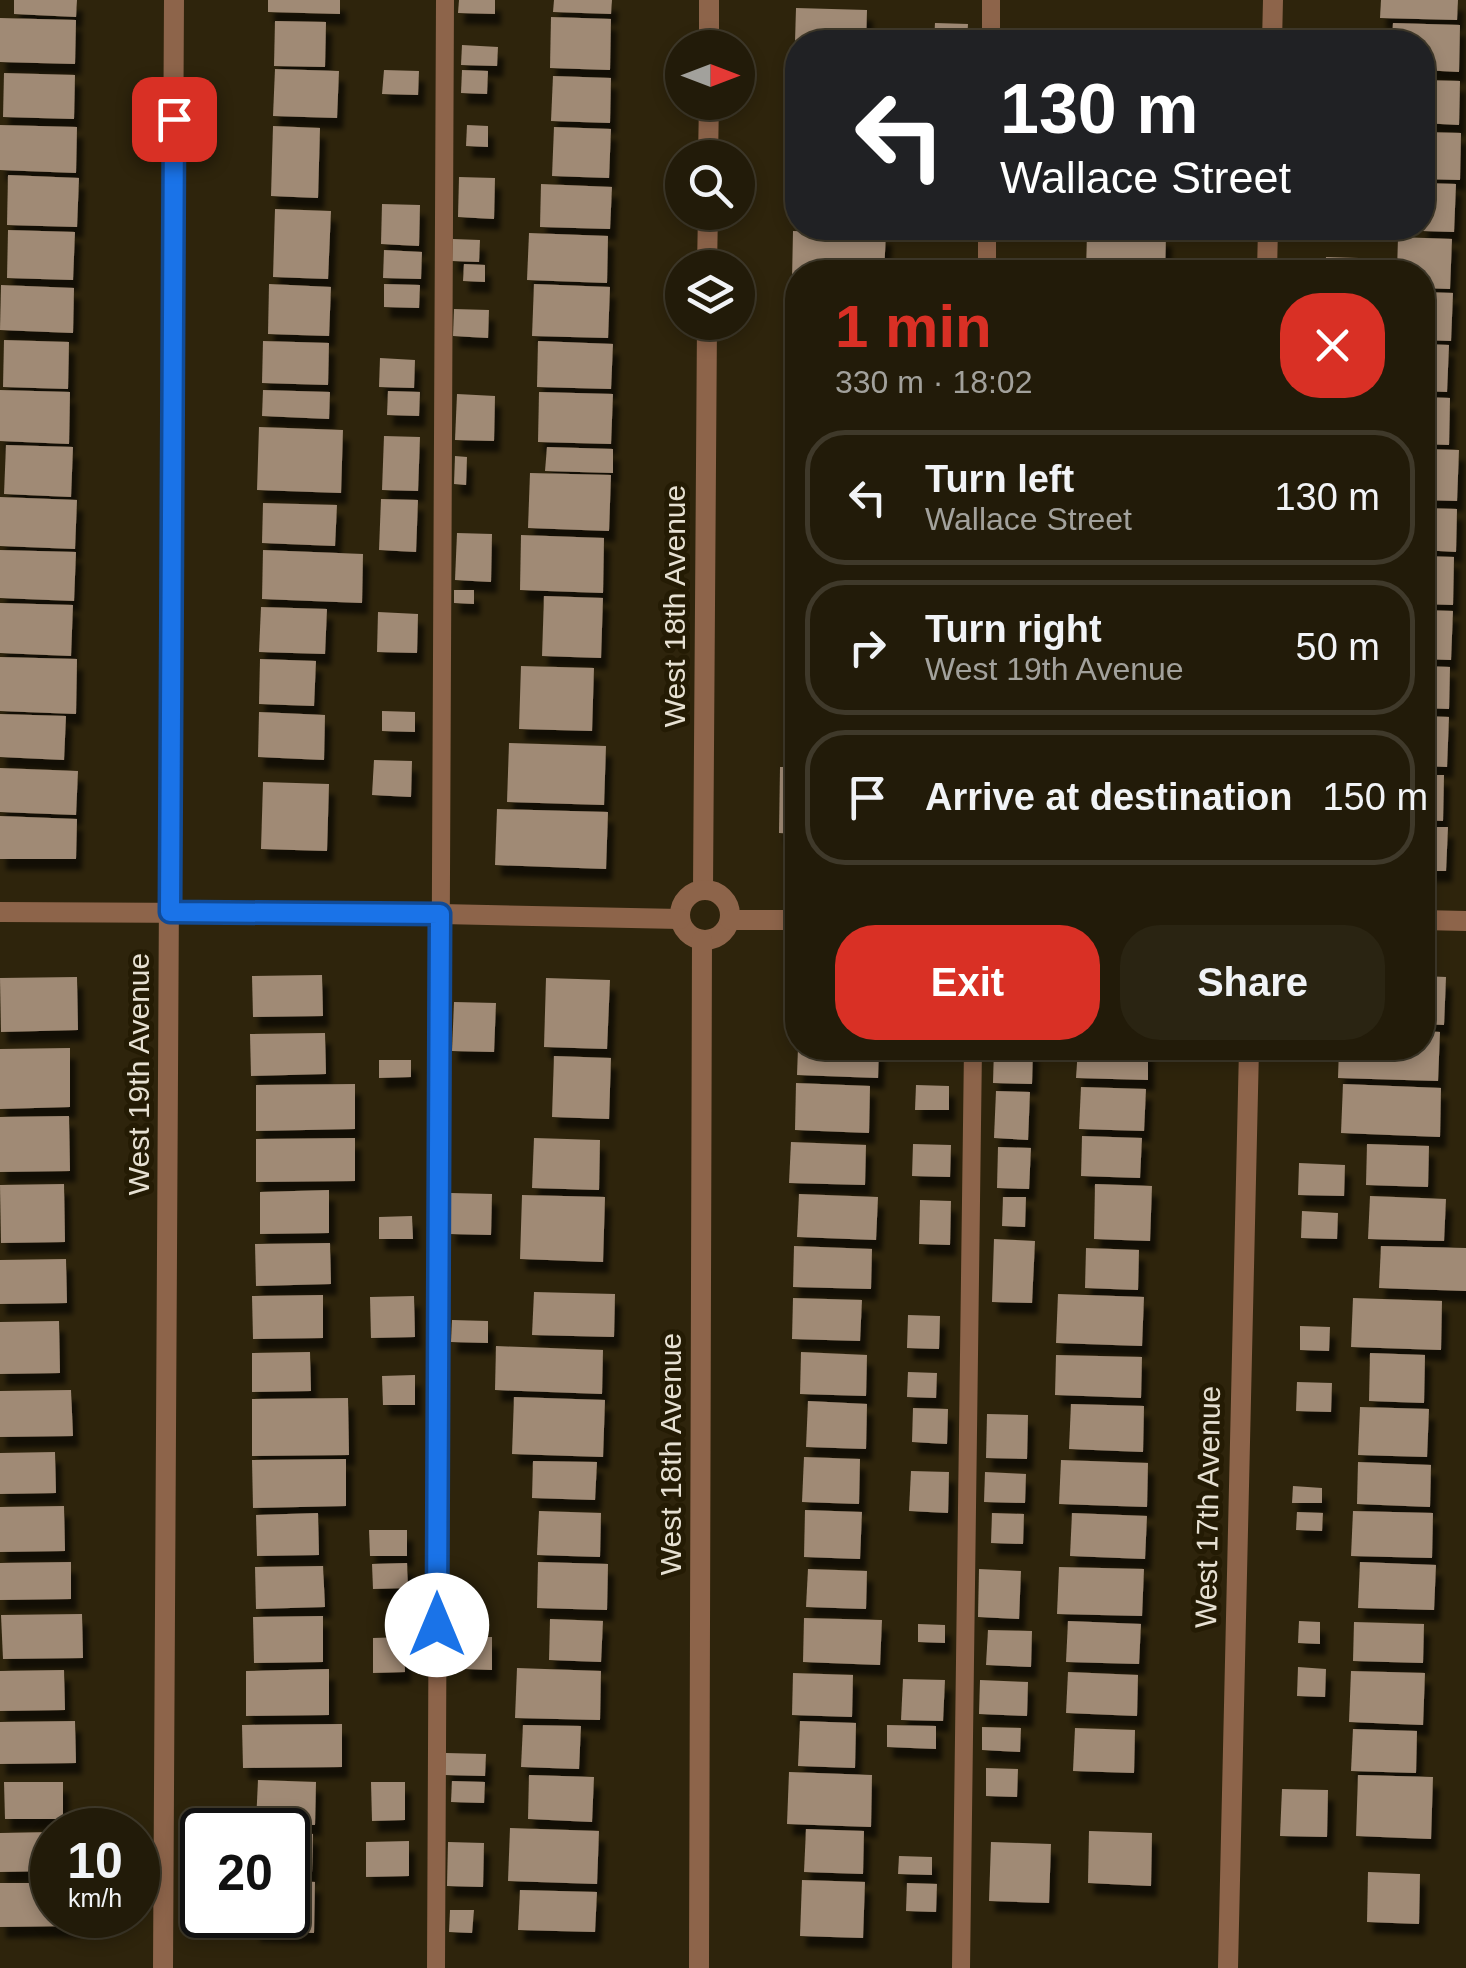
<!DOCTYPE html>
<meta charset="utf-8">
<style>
:root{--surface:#221b09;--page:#2a2412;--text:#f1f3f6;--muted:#a2a19c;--line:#3f392a;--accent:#d93025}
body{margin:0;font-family:Helvetica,sans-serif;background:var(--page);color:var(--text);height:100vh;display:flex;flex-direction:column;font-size:38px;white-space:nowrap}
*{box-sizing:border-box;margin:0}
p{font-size:32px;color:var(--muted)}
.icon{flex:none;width:55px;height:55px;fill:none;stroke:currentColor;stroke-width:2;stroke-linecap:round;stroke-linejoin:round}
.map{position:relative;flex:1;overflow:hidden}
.side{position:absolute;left:785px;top:260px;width:650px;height:800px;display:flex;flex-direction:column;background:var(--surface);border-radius:40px;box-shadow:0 5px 15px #0003,0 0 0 2px var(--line)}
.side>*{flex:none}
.banner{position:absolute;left:785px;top:30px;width:650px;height:210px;border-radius:40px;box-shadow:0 5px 15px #0003,0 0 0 2px var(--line);background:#202124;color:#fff;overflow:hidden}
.needle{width:65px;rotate:90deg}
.buttons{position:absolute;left:665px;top:30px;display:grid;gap:20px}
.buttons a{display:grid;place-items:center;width:90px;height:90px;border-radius:50%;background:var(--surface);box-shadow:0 5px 15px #0003,0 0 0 2px var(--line);font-size:50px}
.speed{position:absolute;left:30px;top:1808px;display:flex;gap:20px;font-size:50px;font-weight:700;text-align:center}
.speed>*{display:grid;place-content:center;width:130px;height:130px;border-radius:50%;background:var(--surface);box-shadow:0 5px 15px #0003,0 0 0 2px var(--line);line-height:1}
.speed small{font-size:25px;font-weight:400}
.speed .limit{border:5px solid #111;border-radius:15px;background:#fff;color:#111}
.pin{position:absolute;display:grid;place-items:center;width:85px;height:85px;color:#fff;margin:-42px;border-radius:20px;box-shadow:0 5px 15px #0006}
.me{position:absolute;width:110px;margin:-55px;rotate:0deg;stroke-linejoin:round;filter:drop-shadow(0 0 8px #0008)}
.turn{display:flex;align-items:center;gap:35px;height:210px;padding:0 50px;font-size:45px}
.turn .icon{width:130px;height:130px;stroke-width:2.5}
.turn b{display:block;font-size:70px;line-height:85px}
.round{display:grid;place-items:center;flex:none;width:105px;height:105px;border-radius:40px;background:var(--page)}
.summary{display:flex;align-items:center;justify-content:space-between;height:170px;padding:0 50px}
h1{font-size:60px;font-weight:700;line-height:75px;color:var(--accent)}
.button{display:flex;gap:20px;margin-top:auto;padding:20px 50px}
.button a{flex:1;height:115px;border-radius:40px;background:var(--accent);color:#fff;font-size:40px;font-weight:700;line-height:115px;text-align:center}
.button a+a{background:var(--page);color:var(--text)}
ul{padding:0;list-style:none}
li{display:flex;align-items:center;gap:30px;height:135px;margin:0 20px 15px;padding:0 30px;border:5px solid var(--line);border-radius:40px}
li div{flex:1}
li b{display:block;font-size:38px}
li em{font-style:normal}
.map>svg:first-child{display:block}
</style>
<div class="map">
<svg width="1466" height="1968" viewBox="0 0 1466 1968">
<defs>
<filter id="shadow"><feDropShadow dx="6" dy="11" stdDeviation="2.5" flood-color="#0009"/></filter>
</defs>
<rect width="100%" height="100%" fill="#2e240c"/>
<!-- building -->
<g fill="#a08a75" filter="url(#shadow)">
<path d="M14,0H77L76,17L14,14Z"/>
<path d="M268,0H340V14L268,12Z"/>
<path d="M459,0H495V14L458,13Z"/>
<path d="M554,0H612L611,14L553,12Z"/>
<path d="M1381,0H1458L1457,20L1380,18Z"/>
<path d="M796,8L867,10L866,42H795Z"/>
<path d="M551,17L611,19L610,70L550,68Z"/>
<path d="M0,18L76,20L75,64L0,62Z"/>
<path d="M275,21L326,22L325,67L274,66Z"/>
<path d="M935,23L968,24L967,42H934Z"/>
<path d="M1393,23L1460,25L1459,72L1422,70V42H1392Z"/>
<path d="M462,45L498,47L497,66L461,65Z"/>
<path d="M275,69L339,71L337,118L273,116Z"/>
<path d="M384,70L419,71L418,95L382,94Z"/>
<path d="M462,70L488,71L487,94L461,93Z"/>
<path d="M4,73L75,75L74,119L3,117Z"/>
<path d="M553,76L611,78L610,123L551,121Z"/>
<path d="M1422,80L1460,81L1459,125L1422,123Z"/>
<path d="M0,125L77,127L76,173L0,170Z"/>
<path d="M467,125L488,126V147L466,146Z"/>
<path d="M273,126L320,128L318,198L271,196Z"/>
<path d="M554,127L611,129L609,178L552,176Z"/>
<path d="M1422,132L1461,133L1460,180L1422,179Z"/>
<path d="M8,175L79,178L77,227L7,225Z"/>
<path d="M459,177L495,178L494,219L458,217Z"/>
<path d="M1422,183L1456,184L1454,232L1422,231Z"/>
<path d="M541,184L612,187L610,229L540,227Z"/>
<path d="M382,204L420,205L419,246L381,244Z"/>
<path d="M275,209L331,211L328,279L273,277Z"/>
<path d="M8,230L75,232L73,280L7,278Z"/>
<path d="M793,231L886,234L884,272H798V280H792Z"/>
<path d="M529,233L608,236L607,283L527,280Z"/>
<path d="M1087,233L1166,236L1165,272H1086Z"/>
<path d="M1398,237L1452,239L1450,289L1422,288V272H1397Z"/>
<path d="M453,239L480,240L479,262L452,261Z"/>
<path d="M384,250L422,252L421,279L383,278Z"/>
<path d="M1326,257L1359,258V272H1325Z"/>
<path d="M1010,259L1048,261V272H1010Z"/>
<path d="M464,264L485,265V282L463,281Z"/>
<path d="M269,284L331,287L329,336L268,334Z"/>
<path d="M384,284L420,285L419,308L384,307Z"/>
<path d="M534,284L610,287L608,338L532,336Z"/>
<path d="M1,285L74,288L73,333L0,330Z"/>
<path d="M1422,292L1453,293L1451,341L1422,340Z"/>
<path d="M454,309L489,310L488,338L453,336Z"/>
<path d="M4,340L69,342L68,389L3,387Z"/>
<path d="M263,341L329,343L328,385L262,383Z"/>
<path d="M538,341L613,344L611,389L537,387Z"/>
<path d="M1422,344L1449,345L1447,392L1422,391Z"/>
<path d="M380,358L415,360L414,388L379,387Z"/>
<path d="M0,390L70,392L69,444L0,441Z"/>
<path d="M263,390L330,392L329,419L262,416Z"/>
<path d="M388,391L420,392L419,416L387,415Z"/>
<path d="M539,392L613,394L611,444L538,442Z"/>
<path d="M457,394L495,396L494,441L455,440Z"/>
<path d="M1422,397L1450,398L1449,445L1422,444Z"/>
<path d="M259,427L343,430L341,493L257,490Z"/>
<path d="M384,436L420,437L418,491L382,490Z"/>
<path d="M6,445L73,447L71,497L4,494Z"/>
<path d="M547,447L613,449V473L545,471Z"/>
<path d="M1422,449L1459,450L1457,501L1422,500Z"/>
<path d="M455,456L467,457L466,485L454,484Z"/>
<path d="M530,473L611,475L609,531L528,528Z"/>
<path d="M0,497L77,500L75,549L0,546Z"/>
<path d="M381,499L418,500L416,552L379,550Z"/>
<path d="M263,503L337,505L335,546L262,543Z"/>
<path d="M1422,508L1457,509L1456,552L1422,550Z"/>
<path d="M457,533L492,534L491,582L455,580Z"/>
<path d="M521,535L604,538L603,593L520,590Z"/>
<path d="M0,550L76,552L74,601L0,598Z"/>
<path d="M263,550L363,554L362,603L262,599Z"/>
<path d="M1422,556L1454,557L1453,605L1422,604Z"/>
<path d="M454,590H474V604L454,603Z"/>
<path d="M544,596L603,598L601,658L542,656Z"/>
<path d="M0,603L73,605L71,656L0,653Z"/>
<path d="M261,607L327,609L325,654L259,652Z"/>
<path d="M1422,610L1453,611L1451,660L1422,659Z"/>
<path d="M378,612L418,614L417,653L377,652Z"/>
<path d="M0,657L77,659L76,714L0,711Z"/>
<path d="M260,659L316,661L314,706L259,704Z"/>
<path d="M521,666L594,668L592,731L519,729Z"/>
<path d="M1422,666L1450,667L1449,709L1422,708Z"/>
<path d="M382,711L415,712V732L382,731Z"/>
<path d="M259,712L325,715L324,760L258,757Z"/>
<path d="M0,714L66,716L64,760L0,757Z"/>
<path d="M790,716H798V763H789Z"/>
<path d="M1422,716L1449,717L1447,767L1422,766Z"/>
<path d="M509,743L606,746L604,805L507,802Z"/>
<path d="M374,760L412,761L411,797L372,795Z"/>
<path d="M780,767H798V834L779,833Z"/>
<path d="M0,768L78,771L76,815L0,812Z"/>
<path d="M1422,775H1444L1443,821L1422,820Z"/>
<path d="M263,782L329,784L327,851L261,849Z"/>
<path d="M497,809L608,812L606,869L495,865Z"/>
<path d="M0,816L77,819L76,859H0Z"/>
<path d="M1422,827H1448L1446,871H1422Z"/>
<path d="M322,975L323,1016L253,1017L252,976Z"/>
<path d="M1422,976L1446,977L1444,1025L1422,1024Z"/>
<path d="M77,977L78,1030L1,1032L0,978Z"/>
<path d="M546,978L610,980L607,1049L544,1047Z"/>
<path d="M454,1002L496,1003L494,1052L452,1051Z"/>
<path d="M1422,1031L1440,1032L1438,1081L1338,1078L1339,1048H1422Z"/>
<path d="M325,1033L326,1074L251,1076L250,1034Z"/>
<path d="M70,1048V1107L0,1109V1049Z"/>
<path d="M798,1048H879L878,1078L797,1075Z"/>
<path d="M994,1048H1033L1032,1084L993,1083Z"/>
<path d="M1078,1048H1148V1080L1076,1078Z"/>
<path d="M554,1056L611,1058L609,1119L552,1117Z"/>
<path d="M379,1060H411V1077L379,1078Z"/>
<path d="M796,1083L870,1086L869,1133L795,1130Z"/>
<path d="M355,1084V1129L256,1131V1085Z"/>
<path d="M1343,1084L1441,1088L1440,1137L1341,1133Z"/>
<path d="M916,1085L949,1086V1110H915Z"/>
<path d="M1081,1087L1146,1089L1144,1131L1079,1129Z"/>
<path d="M996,1091L1030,1092L1028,1140L994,1138Z"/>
<path d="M69,1116L70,1171L0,1172V1117Z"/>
<path d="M1082,1136L1142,1138L1140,1178L1081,1176Z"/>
<path d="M355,1138V1181L256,1182V1139Z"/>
<path d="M534,1138L600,1140L599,1190L532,1188Z"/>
<path d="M791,1142L866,1145L865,1185L789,1183Z"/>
<path d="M913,1144L951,1145L950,1177L912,1176Z"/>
<path d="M1367,1144L1429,1146L1428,1187L1366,1185Z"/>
<path d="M998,1147L1031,1148L1029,1189L997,1188Z"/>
<path d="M1299,1163L1345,1165L1344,1196L1298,1195Z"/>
<path d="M64,1184L65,1242L1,1243L0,1185Z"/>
<path d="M1095,1184L1152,1186L1150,1241L1094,1239Z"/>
<path d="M329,1190V1233L260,1234V1192Z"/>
<path d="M451,1193L492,1194L491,1235L450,1234Z"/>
<path d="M799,1194L878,1197L876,1240L797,1237Z"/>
<path d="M522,1195L605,1197L603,1262L520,1259Z"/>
<path d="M1370,1196L1446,1199L1444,1241L1368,1239Z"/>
<path d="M1003,1197H1026L1025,1227L1002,1226Z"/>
<path d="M920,1200L951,1201L950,1245L919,1244Z"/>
<path d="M1302,1211L1338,1213L1337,1239L1301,1238Z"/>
<path d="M412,1216L413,1239H379V1217Z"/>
<path d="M994,1239L1035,1241L1032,1303L992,1302Z"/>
<path d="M330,1243L331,1284L256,1286L255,1244Z"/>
<path d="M794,1246L872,1249L871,1289L793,1287Z"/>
<path d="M1381,1246L1466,1248V1291L1379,1288Z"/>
<path d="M1086,1248L1139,1250L1138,1290L1085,1288Z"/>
<path d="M66,1259L67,1303L0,1304V1260Z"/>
<path d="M534,1292L615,1294L614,1337L532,1335Z"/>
<path d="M1058,1294L1144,1297L1142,1346L1056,1343Z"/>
<path d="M323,1295V1338L253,1339L252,1296Z"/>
<path d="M414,1296L415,1337L371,1338L370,1297Z"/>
<path d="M793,1298L862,1300L860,1341L792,1339Z"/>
<path d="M1353,1298L1442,1301L1441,1350L1351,1347Z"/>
<path d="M908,1315L940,1316L939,1349L907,1348Z"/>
<path d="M452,1320L488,1321V1343L451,1342Z"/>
<path d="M59,1321L60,1373L0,1374V1322Z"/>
<path d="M1300,1326L1330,1327L1329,1351L1300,1350Z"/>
<path d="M496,1346L603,1350L602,1394L495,1390Z"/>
<path d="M310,1352L311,1391L252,1392V1353Z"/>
<path d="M801,1352L867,1355L866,1396L800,1394Z"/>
<path d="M1370,1353L1425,1355L1424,1403L1369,1401Z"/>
<path d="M1056,1355L1142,1357L1141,1398L1055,1395Z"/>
<path d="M908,1372L937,1373L936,1398L907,1397Z"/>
<path d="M415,1375V1405H383L382,1376Z"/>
<path d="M1297,1382L1332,1383L1331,1412L1296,1411Z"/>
<path d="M71,1390L73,1436L0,1437V1391Z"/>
<path d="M514,1397L605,1400L603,1457L512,1454Z"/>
<path d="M348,1398L349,1455L252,1456V1399Z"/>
<path d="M808,1401L867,1404L866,1449L806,1447Z"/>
<path d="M1071,1404L1144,1406L1143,1452L1069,1449Z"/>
<path d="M1360,1407L1429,1409L1427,1457L1358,1455Z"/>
<path d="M913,1408L948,1409L947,1444L912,1442Z"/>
<path d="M987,1414L1028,1415L1027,1459L986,1458Z"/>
<path d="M55,1452L56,1493L0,1494V1453Z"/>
<path d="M804,1457L860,1459L859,1504L802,1502Z"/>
<path d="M346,1459V1506L253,1508L252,1460Z"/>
<path d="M1061,1460L1148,1463L1147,1507L1059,1504Z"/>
<path d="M533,1461L597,1462L595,1500L532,1498Z"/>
<path d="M1358,1462L1431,1465L1430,1507L1357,1504Z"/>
<path d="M911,1471L949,1472L948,1513L909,1511Z"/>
<path d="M985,1472L1026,1474L1025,1503L984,1502Z"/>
<path d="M1293,1486L1322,1488V1503H1292Z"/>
<path d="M64,1506L65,1551L0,1552V1507Z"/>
<path d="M805,1510L862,1512L860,1559L804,1557Z"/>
<path d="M539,1511L601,1513L600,1557L537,1555Z"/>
<path d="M1353,1511L1433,1513L1432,1558L1351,1556Z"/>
<path d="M1297,1512L1323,1513L1322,1531L1296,1530Z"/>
<path d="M318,1513L319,1555L257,1556L256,1515Z"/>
<path d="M992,1513L1024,1514L1023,1544L991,1543Z"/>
<path d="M1072,1513L1147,1516L1145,1559L1070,1556Z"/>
<path d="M369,1530H407V1556H370Z"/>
<path d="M71,1562V1599L0,1600V1563Z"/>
<path d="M538,1562L608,1564L607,1610L537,1608Z"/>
<path d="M1360,1562L1436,1565L1434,1610L1358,1608Z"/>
<path d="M407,1563L408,1588L373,1589L372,1564Z"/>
<path d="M323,1566L325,1607L256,1609L255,1567Z"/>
<path d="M1059,1567L1144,1569L1142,1616L1057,1614Z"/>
<path d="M808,1569L867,1571L866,1609L806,1607Z"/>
<path d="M979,1569L1021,1571L1019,1619L978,1617Z"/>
<path d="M82,1614L83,1658L3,1659L1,1615Z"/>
<path d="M323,1616V1662L254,1663L253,1617Z"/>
<path d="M804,1618L882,1620L880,1665L803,1662Z"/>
<path d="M550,1619L603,1621L601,1662L549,1660Z"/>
<path d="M1068,1621L1141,1624L1139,1664L1066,1662Z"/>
<path d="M1299,1621L1320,1622V1644L1298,1643Z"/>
<path d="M1354,1622L1424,1624L1423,1663L1353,1661Z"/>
<path d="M918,1624L945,1625V1643L918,1642Z"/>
<path d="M988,1630L1032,1631L1031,1667L986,1665Z"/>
<path d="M404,1637L405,1672L373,1673V1638Z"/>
<path d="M465,1637H492V1670L464,1669Z"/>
<path d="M1298,1667L1326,1669L1325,1697L1297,1696Z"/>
<path d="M517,1668L601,1671L600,1720L515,1718Z"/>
<path d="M329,1669V1715L246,1716V1671Z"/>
<path d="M64,1670L65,1710L0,1711V1671Z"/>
<path d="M1351,1671L1425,1673L1423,1725L1349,1722Z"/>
<path d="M1068,1672L1138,1675L1137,1716L1066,1713Z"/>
<path d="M793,1673L853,1675L852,1717L792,1715Z"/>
<path d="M903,1679L945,1680L943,1721L901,1720Z"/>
<path d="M980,1680L1028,1682L1027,1716L979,1714Z"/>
<path d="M75,1721L76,1763L0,1764V1722Z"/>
<path d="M800,1721L856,1723L855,1768L798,1766Z"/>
<path d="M342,1724V1767L243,1768L242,1725Z"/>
<path d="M523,1725L581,1726L579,1769L521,1767Z"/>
<path d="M887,1725L936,1726V1749L887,1747Z"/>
<path d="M982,1727L1021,1728L1020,1752L982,1750Z"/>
<path d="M1075,1728L1135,1730L1134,1773L1073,1771Z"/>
<path d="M1353,1729L1417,1731L1416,1773L1351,1771Z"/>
<path d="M446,1753L486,1754L485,1776L445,1775Z"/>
<path d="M986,1768L1018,1769L1017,1797L986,1796Z"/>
<path d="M789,1772L872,1775L871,1827L787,1824Z"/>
<path d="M529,1775L594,1777L592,1822L528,1819Z"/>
<path d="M1358,1775L1433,1777L1431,1839L1356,1836Z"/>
<path d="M258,1780L316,1782L315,1825L256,1823Z"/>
<path d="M452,1781L485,1782L484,1803L451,1802Z"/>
<path d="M4,1782H63V1819H5Z"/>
<path d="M371,1782H405V1820L372,1821Z"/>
<path d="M1282,1789L1328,1790L1327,1837L1280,1836Z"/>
<path d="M510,1828L599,1831L597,1884L508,1881Z"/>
<path d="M806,1829L864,1831L863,1874L804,1872Z"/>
<path d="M1089,1831L1152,1833L1151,1886L1088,1883Z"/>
<path d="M52,1832V1871L0,1872V1833Z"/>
<path d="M288,1833L313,1834L312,1873L288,1872Z"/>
<path d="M409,1841V1876L366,1877V1842Z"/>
<path d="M448,1842L484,1843L483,1887L447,1886Z"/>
<path d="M991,1842L1051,1844L1049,1903L989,1901Z"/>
<path d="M899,1856L932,1857V1875L898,1874Z"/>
<path d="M1368,1872L1420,1874L1419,1924L1367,1922Z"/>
<path d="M802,1880L865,1882L863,1938L800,1936Z"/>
<path d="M288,1881L315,1882L314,1933L254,1931V1915H288Z"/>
<path d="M0,1883H52V1915H74V1926L0,1927Z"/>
<path d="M907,1883L937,1884L936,1912L906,1911Z"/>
<path d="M520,1890L597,1892L595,1932L518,1930Z"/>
<path d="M450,1910H474L472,1933L449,1932Z"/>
</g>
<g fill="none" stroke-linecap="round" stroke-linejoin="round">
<!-- lane -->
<g stroke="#8d644a" stroke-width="18">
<path d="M991,42V0"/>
<path d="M987,272V228"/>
<path d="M436,1968L445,0"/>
<path d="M961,1968L973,1048"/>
</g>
<!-- street -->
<g stroke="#8d644a" stroke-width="20">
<path d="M1272,42L1273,0"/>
<path d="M709,48V0"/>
<path d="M708,158L709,102"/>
<path d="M707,268L708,212"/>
<path d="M1267,272L1268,228"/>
<path d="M703,889L707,322"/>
<circle cx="705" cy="915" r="25"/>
<path d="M0,912L441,914L680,919"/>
<path d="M730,920H798"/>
<path d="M1422,920L1466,921"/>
<path d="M163,1968L174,0"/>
<path d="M699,1968L702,940"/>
<path d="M1228,1968L1249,1048"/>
</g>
</g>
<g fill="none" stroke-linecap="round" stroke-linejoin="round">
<defs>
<path id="route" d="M174,119L170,912L440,914L437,1625"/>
</defs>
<!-- route casing -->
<use href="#route" stroke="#114b97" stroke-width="25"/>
<!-- route -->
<use href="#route" stroke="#1a73e8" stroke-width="18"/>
</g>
<g text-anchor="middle" stroke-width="10" stroke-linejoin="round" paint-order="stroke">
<!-- street labels -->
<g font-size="30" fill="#e6e0d2" stroke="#241b04">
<text transform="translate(675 606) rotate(-90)" y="10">West 18th Avenue</text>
<text transform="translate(139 1074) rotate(-90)" y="10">West 19th Avenue</text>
<text transform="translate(671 1454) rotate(-90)" y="10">West 18th Avenue</text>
<text transform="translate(1208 1507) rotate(-89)" y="10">West 17th Avenue</text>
</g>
</g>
</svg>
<div class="buttons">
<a><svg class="needle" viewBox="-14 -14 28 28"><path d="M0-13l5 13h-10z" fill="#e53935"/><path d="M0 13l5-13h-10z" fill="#a2a19c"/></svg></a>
<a><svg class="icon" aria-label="search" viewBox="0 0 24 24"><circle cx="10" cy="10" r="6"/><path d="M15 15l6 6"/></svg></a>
<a><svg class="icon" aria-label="layers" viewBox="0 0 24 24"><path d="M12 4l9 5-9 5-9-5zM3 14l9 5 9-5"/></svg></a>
</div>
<div class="speed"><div>10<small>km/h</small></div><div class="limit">20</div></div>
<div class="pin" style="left:174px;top:119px;background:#d93025"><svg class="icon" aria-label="arrive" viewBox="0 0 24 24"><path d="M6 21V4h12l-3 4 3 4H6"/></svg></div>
<svg class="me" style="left:437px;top:1625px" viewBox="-20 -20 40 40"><circle r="19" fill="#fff"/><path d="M0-13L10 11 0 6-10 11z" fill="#1a73e8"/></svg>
<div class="banner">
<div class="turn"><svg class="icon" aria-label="left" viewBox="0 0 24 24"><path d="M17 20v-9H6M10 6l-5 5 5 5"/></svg><div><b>130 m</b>Wallace Street</div></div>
</div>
<section class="side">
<div class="summary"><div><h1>1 min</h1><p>330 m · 18:02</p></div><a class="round" style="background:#d93025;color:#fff"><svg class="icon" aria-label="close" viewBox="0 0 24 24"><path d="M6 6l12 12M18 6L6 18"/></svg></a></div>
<ul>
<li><svg class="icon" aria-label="left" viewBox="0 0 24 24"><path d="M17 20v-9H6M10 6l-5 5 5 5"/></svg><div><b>Turn left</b><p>Wallace Street</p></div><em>130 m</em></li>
<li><svg class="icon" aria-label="right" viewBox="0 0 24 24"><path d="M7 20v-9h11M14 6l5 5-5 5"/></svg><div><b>Turn right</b><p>West 19th Avenue</p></div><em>50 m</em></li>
<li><svg class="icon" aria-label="arrive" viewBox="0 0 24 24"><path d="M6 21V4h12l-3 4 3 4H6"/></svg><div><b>Arrive at destination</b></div><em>150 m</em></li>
</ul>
<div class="button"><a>Exit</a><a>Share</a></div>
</section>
</div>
